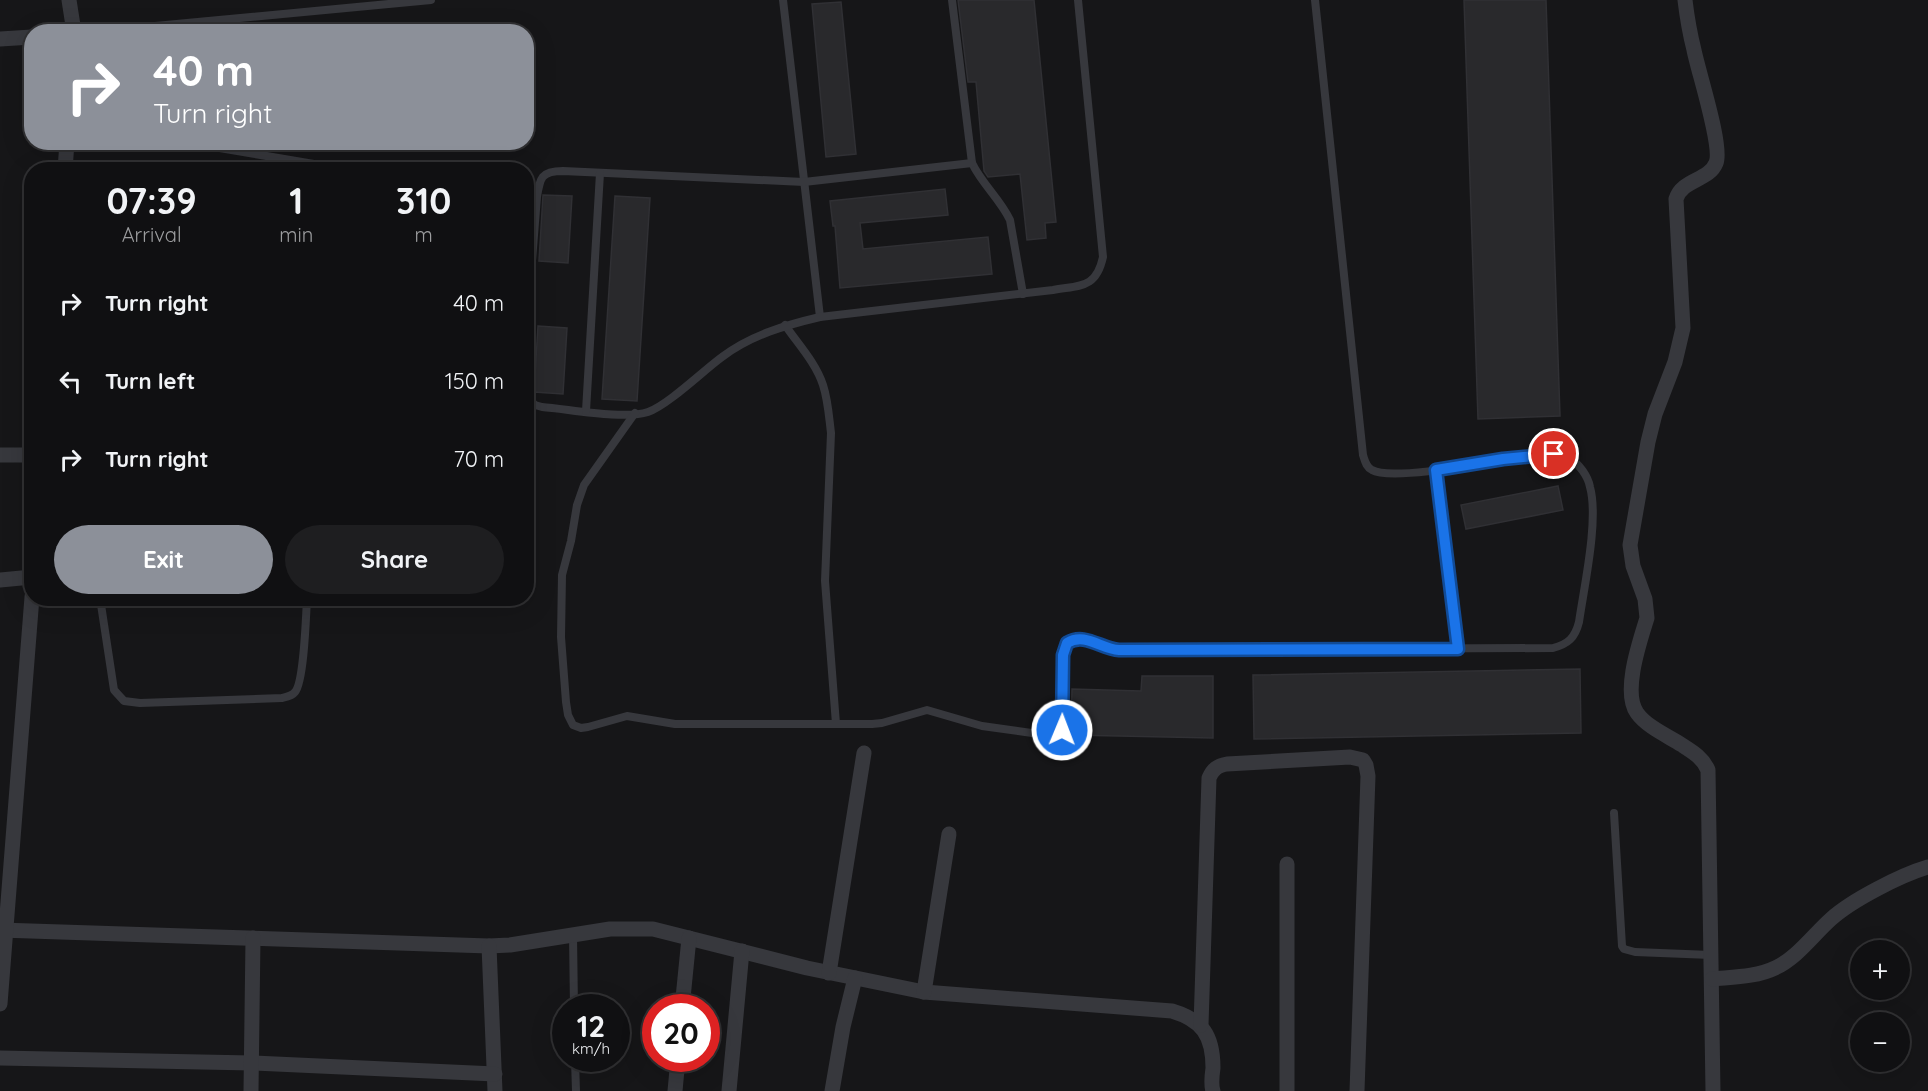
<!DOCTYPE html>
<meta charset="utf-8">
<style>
:root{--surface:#101012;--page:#1e1e20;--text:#f1f3f6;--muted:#9c9d9f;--line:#303032;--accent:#8c9099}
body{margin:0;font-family:Quicksand,sans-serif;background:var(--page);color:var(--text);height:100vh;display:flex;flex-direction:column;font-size:22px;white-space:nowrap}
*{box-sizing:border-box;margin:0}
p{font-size:20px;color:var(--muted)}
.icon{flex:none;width:33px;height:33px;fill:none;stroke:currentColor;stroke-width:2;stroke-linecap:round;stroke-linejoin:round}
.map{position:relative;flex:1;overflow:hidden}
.sheet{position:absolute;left:24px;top:162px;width:510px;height:444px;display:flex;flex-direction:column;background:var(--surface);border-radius:24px;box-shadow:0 6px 24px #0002,0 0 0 2px var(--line)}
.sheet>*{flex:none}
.hud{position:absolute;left:24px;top:24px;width:510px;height:126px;border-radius:24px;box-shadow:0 6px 24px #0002,0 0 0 2px var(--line);background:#8c9099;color:#fff;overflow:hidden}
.fabs{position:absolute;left:1850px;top:940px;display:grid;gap:12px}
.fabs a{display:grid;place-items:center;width:60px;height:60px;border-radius:50%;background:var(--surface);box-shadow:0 6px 24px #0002,0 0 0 2px var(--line);font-size:30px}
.speed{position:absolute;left:552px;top:994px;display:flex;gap:12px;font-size:30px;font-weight:700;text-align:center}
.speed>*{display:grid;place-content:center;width:78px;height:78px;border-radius:50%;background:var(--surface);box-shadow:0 6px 24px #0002,0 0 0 2px var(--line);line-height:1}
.speed small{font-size:15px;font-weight:400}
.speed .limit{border:9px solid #d22;background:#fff;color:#111}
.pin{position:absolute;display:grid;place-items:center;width:51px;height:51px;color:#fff;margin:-26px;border:3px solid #fff;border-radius:50%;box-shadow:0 2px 6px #0007}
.me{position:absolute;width:66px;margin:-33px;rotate:1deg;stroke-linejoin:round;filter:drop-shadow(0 0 4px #0008)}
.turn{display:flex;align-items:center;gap:21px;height:126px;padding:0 30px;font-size:27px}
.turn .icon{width:78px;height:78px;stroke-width:2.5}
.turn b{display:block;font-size:42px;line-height:51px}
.eta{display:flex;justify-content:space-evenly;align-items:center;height:102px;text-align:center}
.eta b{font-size:36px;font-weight:700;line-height:42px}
.button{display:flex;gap:12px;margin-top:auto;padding:12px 30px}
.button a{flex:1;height:69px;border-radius:36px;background:var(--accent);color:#fff;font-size:24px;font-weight:700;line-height:69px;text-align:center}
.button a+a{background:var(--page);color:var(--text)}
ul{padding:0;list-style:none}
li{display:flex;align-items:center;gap:18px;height:78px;padding:0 30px}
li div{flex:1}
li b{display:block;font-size:22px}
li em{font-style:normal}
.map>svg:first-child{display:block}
</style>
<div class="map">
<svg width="1928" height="1091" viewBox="0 0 1928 1091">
<rect width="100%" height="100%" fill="#161618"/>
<!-- building -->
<g fill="#29292c" stroke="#303034" stroke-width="1.5">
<path d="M958,0H1034L1056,222L1045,223L1046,238L1027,240L1020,174L988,177L984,171L976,82H968Z"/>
<path d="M1464,0H1546L1560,416L1478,419Z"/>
<path d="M841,2L856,154L826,157L812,4Z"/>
<path d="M945,189L948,215L860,223L863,249L988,237L992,274L840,288L835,226H833L830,201Z"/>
<path d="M543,195L572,196L568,263L539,261Z"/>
<path d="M615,196L650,198L637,401L602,399Z"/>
<path d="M538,326L567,328L563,394L534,392Z"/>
<path d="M1558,486L1563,510L1466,529L1461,505Z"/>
<path d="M1580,669L1581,733L1254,739L1253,675Z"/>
<path d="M1142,676H1213V738L1071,735L1072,689L1141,691Z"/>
</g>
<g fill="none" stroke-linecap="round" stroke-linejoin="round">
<!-- lane -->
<g stroke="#37383d" stroke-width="8">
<path d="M783,0L820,317"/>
<path d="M952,0L972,163C982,184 1000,199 1010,220L1023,294"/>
<path d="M91,32L431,0"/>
<path d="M184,142L349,170"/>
<path d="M785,325C798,344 816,363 823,385C828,400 829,417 831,433L825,581L836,724"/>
<path d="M526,337L537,197C540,178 541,171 563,171L804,182L972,163"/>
<path d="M526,397L535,405L542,407C569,409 624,420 648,412C668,405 704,370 722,357C751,335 786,325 820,317L1053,290C1080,285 1096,289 1103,257L1078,0"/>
<path d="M586,411L600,173"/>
<path d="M635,413L584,485L577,505L571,541L562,575L561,637L566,702L568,715L573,725L581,728L588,727L627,716L675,724H872L882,723L927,710L982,726L1053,736L1060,733L1063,725C1063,709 1058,657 1066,645C1070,640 1077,638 1083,639C1096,640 1106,649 1119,650L1553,648C1568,644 1575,638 1579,622C1584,587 1599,520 1590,487C1588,476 1579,464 1570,458C1558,451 1542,455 1529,456C1500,460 1392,482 1372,470C1366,467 1365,461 1363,455L1315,0"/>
<path d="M1436,470L1458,649"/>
<path d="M100,598L114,690L124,701L140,703L282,698C286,697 292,696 295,692C304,682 306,616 307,598"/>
<path d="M1614,813L1622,946L1624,949L1635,952L1711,955"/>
<path d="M573,935L574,1008"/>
<path d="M575,1059L576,1091"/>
</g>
<!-- street -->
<g stroke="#37383d" stroke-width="15">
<path d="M69,0L74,32"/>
<path d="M1685,0C1687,17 1690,34 1694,50C1698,71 1723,147 1716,163C1709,181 1682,179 1676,199L1683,328L1675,362L1655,414L1648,442L1630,545L1633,566L1645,599L1647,618C1640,641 1622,692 1637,713C1647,727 1668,736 1682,745C1693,752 1703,758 1708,770L1713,1091"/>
<path d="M0,39L32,37"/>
<path d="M65,170L67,142"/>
<path d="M0,455H32"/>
<path d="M0,580L32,577"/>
<path d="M0,930L489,946L510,945L610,929H653L807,968L924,992L1172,1011C1202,1020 1213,1035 1213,1068C1212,1075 1211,1085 1213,1091"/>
<path d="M489,946L495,1091"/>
<path d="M829,973L864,753"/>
<path d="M1712,979C1732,977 1757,977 1775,968C1797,958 1813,935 1831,919C1852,900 1901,875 1928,867"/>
<path d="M924,992L949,834"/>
<path d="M0,1004L32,597"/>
<path d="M682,1008L689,938"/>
<path d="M1201,1025L1209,778C1213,769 1217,766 1227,764L1350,757L1363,760L1366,765L1368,776L1357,1091"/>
<path d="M0,1058L252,1063L495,1074"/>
<path d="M251,1091L253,938"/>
<path d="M675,1091L678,1059"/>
<path d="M729,1091L742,951"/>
<path d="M832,1091L843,1027L855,978"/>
<path d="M1287,1091V864"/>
</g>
</g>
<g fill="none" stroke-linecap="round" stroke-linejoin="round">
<defs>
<path id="route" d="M1062,730L1063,655L1067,643C1085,632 1101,649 1119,650L1458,649L1436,470L1503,459L1554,454"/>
</defs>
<!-- route casing -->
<use href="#route" stroke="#114b97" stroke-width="15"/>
<!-- route -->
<use href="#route" stroke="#1a73e8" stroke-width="10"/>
</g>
</svg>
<div class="fabs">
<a>+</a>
<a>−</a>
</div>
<div class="speed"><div>12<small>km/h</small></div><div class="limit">20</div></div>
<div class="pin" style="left:1554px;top:454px;background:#d93025"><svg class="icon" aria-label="arrive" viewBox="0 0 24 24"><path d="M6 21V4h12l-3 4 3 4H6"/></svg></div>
<svg class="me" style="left:1062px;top:730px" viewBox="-20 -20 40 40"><circle r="17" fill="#1a73e8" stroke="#fff" stroke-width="3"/><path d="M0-11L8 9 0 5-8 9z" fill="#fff"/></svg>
<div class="hud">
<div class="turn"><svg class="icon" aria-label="right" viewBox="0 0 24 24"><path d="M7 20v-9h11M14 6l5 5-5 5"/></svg><div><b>40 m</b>Turn right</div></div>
</div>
<section class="sheet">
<div class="eta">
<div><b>07:39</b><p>Arrival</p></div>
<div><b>1</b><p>min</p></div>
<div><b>310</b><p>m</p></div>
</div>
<ul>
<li><svg class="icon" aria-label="right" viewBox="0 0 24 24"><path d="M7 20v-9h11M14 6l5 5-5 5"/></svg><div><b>Turn right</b></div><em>40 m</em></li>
<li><svg class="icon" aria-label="left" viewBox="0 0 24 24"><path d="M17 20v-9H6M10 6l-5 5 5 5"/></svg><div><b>Turn left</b></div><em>150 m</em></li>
<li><svg class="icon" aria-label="right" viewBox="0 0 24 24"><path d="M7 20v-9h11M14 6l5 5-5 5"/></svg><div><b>Turn right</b></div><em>70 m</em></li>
</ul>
<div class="button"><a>Exit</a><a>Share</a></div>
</section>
</div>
